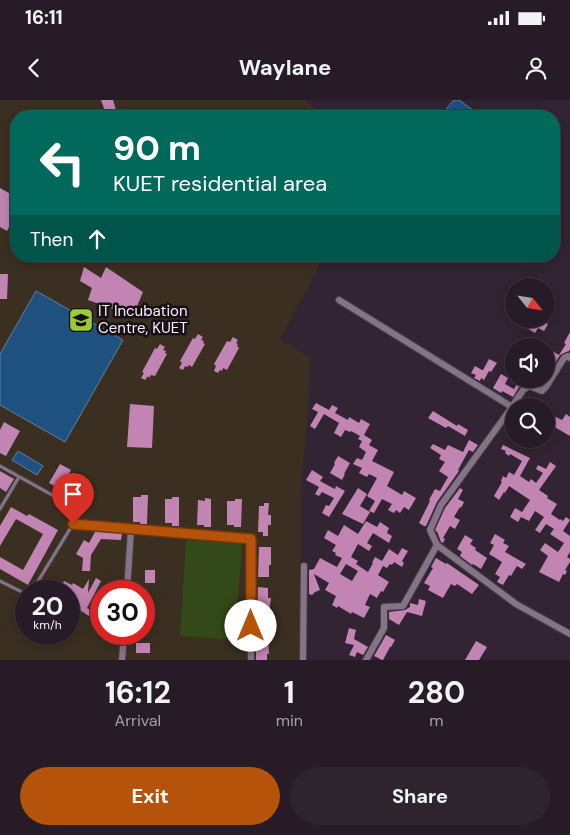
<!DOCTYPE html>
<style>
:root{--surface:#261b26;--page:#2e242e;--text:#f1f3f6;--muted:#a4a1a7;--line:#423943;--accent:#b45309}
body{margin:0;font-family:"DM Sans",sans-serif;background:var(--page);color:var(--text);height:100vh;display:flex;flex-direction:column;font-size:19px;white-space:nowrap}
*{box-sizing:border-box;margin:0}
p{font-size:16px;color:var(--muted)}
.icon{flex:none;width:28px;height:28px;fill:none;stroke:currentColor;stroke-width:2;stroke-linecap:round;stroke-linejoin:round}
.map{position:relative;height:560px;overflow:hidden}
.side{display:flex;flex-direction:column;background:var(--surface);flex:1}
.side>*{flex:none}
.top-card{position:absolute;left:10px;top:10px;width:550px;height:152px;border-radius:20px;box-shadow:0 2px 12px #0003,0 0 0 1px var(--line);background:#00695c;color:#fff;overflow:hidden}
.needle{width:32px;rotate:120deg}
.buttons{position:absolute;left:505px;top:178px;display:grid;gap:10px}
.buttons a{display:grid;place-items:center;width:50px;height:50px;border-radius:50%;background:var(--surface);box-shadow:0 2px 12px #0003,0 0 0 1px var(--line);font-size:25px}
.speed{position:absolute;left:15px;top:480px;display:flex;gap:10px;font-size:25px;font-weight:700;text-align:center}
.speed>*{display:grid;place-content:center;width:65px;height:65px;border-radius:50%;background:var(--surface);box-shadow:0 2px 12px #0003,0 0 0 1px var(--line);line-height:1}
.speed small{font-size:12px;font-weight:400}
.speed .limit{border:8px solid #d22;background:#fff;color:#111}
.pin{position:absolute;display:grid;place-items:center;width:42px;height:42px;color:#fff;margin:-51px -21px;border-radius:50% 50% 50% 0;rotate:-45deg;box-shadow:0 0 5px #0007}
.pin .icon{rotate:45deg}
.me{position:absolute;width:55px;margin:-28px;rotate:0deg;stroke-linejoin:round;filter:drop-shadow(0 0 4px #0008)}
.turn{display:flex;align-items:center;gap:18px;height:105px;padding:0 20px;font-size:22px}
.turn .icon{width:65px;height:65px;stroke-width:2.5}
.turn b{display:block;font-size:35px;line-height:42px}
.then{display:flex;align-items:center;height:48px;padding:0 20px;background:#0003;gap:10px;font-size:19px}
.eta{display:flex;justify-content:space-evenly;align-items:center;height:85px;text-align:center}
.eta b{font-size:30px;font-weight:700;line-height:35px}
.button{display:flex;gap:10px;margin-top:auto;padding:10px 20px}
.button a{flex:1;height:58px;border-radius:30px;background:var(--accent);color:#fff;font-size:20px;font-weight:700;line-height:58px;text-align:center}
.button a+a{background:var(--page);color:var(--text)}
.status{display:flex;justify-content:space-between;align-items:center;height:35px;padding:0 25px;background:var(--surface);direction:ltr}
.status svg{height:14px;fill:currentColor}
header{display:flex;justify-content:space-between;align-items:center;height:65px;padding:0 20px;background:var(--surface);font-size:22px;font-weight:700}
.map>svg:first-child{display:block}
</style>
<div class="status"><b>16:11</b><svg viewBox="0 0 49 12"><path d="M0 12V9h3v3zM5 12V6h3v6zM10 12V3h3v9zM15 12V0h3v12zM26 1h20v11H26zM47 4h2v5h-2z"/></svg></div>
<header><svg class="icon" aria-label="back" viewBox="0 0 24 24"><path d="M15 5l-7 7 7 7"/></svg>Waylane<svg class="icon" aria-label="person" viewBox="0 0 24 24"><circle cx="12" cy="8" r="4"/><path d="M4 21q1-7 8-7t8 7"/></svg></header>
<div class="map">
<svg width="570" height="560" viewBox="0 0 570 560">
<rect width="100%" height="100%" fill="#322432"/>
<!-- education -->
<path fill="#3a2f20" fill-rule="evenodd" d="M0,0H305L322,16H16V156H324L280,240L310,257L308,315L301,387L300,560H0ZM26,491H69V534H26ZM101,491H144V534H101Z"/>
<!-- green -->
<path fill="#344919" d="M186,440L242,444L235,540L180,536Z"/>
<!-- water -->
<g fill="#1e5080" stroke="#5f80a4">
<path d="M454,0H459L481,16L488,9L495,16H440Z"/>
<path d="M36,191L123,240L65,342L0,305V254Z"/>
<path d="M18,351L43,366L37,375L12,360Z"/>
</g>
<!-- building -->
<g fill="#c184b3" fill-rule="evenodd">
<path d="M101,0H113L116,10L106,14Z"/>
<path d="M0,88L16,97V118L15,120L13,119L7,131L0,127Z"/>
<path d="M84,167L101,178L106,167L143,192L133,216L88,200L92,188L80,181Z"/>
<path d="M0,174H8L7,199H0Z"/>
<path d="M533,219H543L542,221L548,224L544,231L538,228L535,233L527,228Z"/>
<path d="M570,232V249L569,251L566,252L560,255L547,277L546,250L551,253L552,251L559,255L566,244L564,243Z"/>
<path d="M198,234L203,237L201,240L204,241L203,243L205,244L192,267L189,265L187,267L185,266L183,270L179,268L182,263L180,261L193,238L195,239Z"/>
<path d="M233,237L238,240L236,243L238,244L237,246L239,248L227,270L223,268L222,271L220,270L218,273L214,271L216,266L214,264L227,241L230,242Z"/>
<path d="M160,244L165,247L163,250L166,251L165,253L167,254L155,276L151,275L149,278L148,276L145,280L141,278L144,273L142,272L155,248L157,249Z"/>
<path d="M489,259L497,263L491,272L489,271L484,280L481,278L480,281L474,278L476,275L471,273L475,266L482,270H483Z"/>
<path d="M501,274L508,278L505,284L514,289L520,279L525,283L519,287L513,297L502,291L501,293L493,288Z"/>
<path d="M316,303L329,310L332,305L338,308L335,313L348,320L349,317L359,323L361,319L370,324L364,335L372,340L369,345L378,350L372,361L394,372L387,386L402,395L404,391L416,398L409,410L404,407L400,413L396,410L394,413L388,410L392,404L382,399L374,413L369,411L375,401L367,396L377,378L369,374L367,377L359,373L362,368L353,364L357,358L362,360L366,352L359,347L362,341L358,339L360,336L351,331L350,332L345,330L341,337L334,333L339,323L324,314L315,329L310,326L318,312L312,309Z"/>
<path d="M130,304L154,306L152,348L127,347Z"/>
<path d="M433,311L457,326L458,324L468,330L465,336L448,326L446,328L428,318Z"/>
<path d="M566,314L570,317V336L551,325L556,317L562,320Z"/>
<path d="M4,322L20,331L6,356L0,353V330Z"/>
<path d="M469,340L478,345L473,352L469,350L458,370L459,371L437,402L426,426H424L419,423L430,401L429,400L435,389L440,391L448,377L439,371L445,362L439,359L441,355L430,348L433,344L445,350L448,345L463,352Z"/>
<path d="M503,345L530,358L520,376L529,382L531,379L536,383L543,373L536,369L538,365L546,369L550,362L556,366L539,390L548,396L547,398L557,404L551,414L560,420V419L563,421L566,417L570,420L563,431L570,436V452L567,457L570,459V462L565,470L567,471L565,475L563,474L559,482L539,472L548,456L540,450L545,443L558,452L564,443L550,434L554,429L546,424L540,433L535,430L544,417L535,411L529,421L521,417L518,422L510,417L515,408L522,412L530,400L509,386L505,393L504,392L499,400L494,396L502,382L501,381L503,376L506,378L509,372L514,375L522,361L510,354L509,356L505,353L506,351L501,349Z"/>
<path d="M338,356L350,363L344,374H345L342,380L330,373L335,364L334,363Z"/>
<path d="M60,364L71,370L69,374L78,379L80,375L89,380L79,399L70,394L71,391L62,386L60,389L49,383Z"/>
<path d="M312,370L323,377L320,381L331,387L335,389L336,386L345,391L329,417L322,413L326,405L329,406L334,398L322,392L319,396L315,394L319,387L306,380Z"/>
<path d="M0,371L14,379L6,392L0,388Z"/>
<path d="M358,388L367,394L360,406L370,412L363,424L342,414Z"/>
<path d="M460,388L463,390L458,399L464,402L461,408L460,407L454,417L460,420L455,429L450,426L443,438L445,439L443,443L441,442L438,434V433L435,430L445,408Z"/>
<path d="M141,395H148L147,424H140V422H133V397H141Z"/>
<path d="M172,397H179V426H172V423H165V399H172Z"/>
<path d="M205,398L211,399V427H204V425H197L198,400L205,401Z"/>
<path d="M235,399H242L241,427H234V425H227V401H235Z"/>
<path d="M264,403H269L268,415H271V425H268V436H263V432H258L259,406H264Z"/>
<path d="M11,407L27,416L29,414L58,430L28,485L0,469V457L23,470L43,434L16,419L0,446V426Z"/>
<path d="M366,421L377,427L380,422L389,428L387,433L392,436L389,443L373,433L367,443L372,446L369,451L358,444L351,457L358,461L356,464L368,472L373,463H372L375,457L382,461L389,449L398,455L402,448L408,451L402,461L404,463L402,467L394,462L392,465L390,464L387,468L383,466L378,475L389,482L383,492L381,491L377,498L370,494L365,505L370,507L364,518L352,512L351,514L338,506L337,508L332,505L336,496L325,490L329,483L314,474L320,490L315,492L312,495L309,494V470L314,469L320,458L337,467L342,458L335,455L336,453L332,451L336,445L324,438L328,430L338,436L344,425L358,434ZM346,464L358,471L352,481L340,474Z"/>
<path d="M96,430L122,433L121,440L101,439L91,455L90,471H82L83,458L76,454L84,440L89,443Z"/>
<path d="M495,434L505,440L503,443L509,446L505,452L526,464L522,469L517,466L511,476L509,475L503,485L497,482L500,477L495,474L502,462L489,454L494,445L490,443Z"/>
<path d="M465,435L473,440L470,444L476,448L475,450L487,458L481,469L473,464L472,465L460,456L462,452L457,449Z"/>
<path d="M259,447H271V465H269V477H258Z"/>
<path d="M436,458L446,464L447,463L479,485L472,494L457,484L455,486L451,484L443,498L428,490L430,486L424,483L433,468L431,467Z"/>
<rect x="145" y="470" width="10" height="13"/>
<path d="M96,478L101,481L87,508L92,511L89,516L69,503V500L71,496L69,494V491H65L60,488L64,481L72,485L73,483L83,489L89,479L88,493Z"/>
<path d="M258,487L268,488V498H271L268,521H257Z"/>
<path d="M419,499L426,501L422,516L407,512L399,525L389,519V512L405,510L410,507V503L418,505Z"/>
<path d="M349,528L356,530L354,539L368,547L363,555L357,552L355,557L349,555L354,545L345,543Z"/>
<path d="M262,533L268,534L269,554H267V560H256V535L262,536Z"/>
<path d="M386,535L395,540L391,547H390L383,560H382L374,556Z"/>
<path d="M476,541L487,547L479,560H465Z"/>
<rect x="136" y="543" width="14" height="10"/>
</g>
<g fill="none" stroke-linecap="round" stroke-linejoin="round">
<defs>
<g id="lane">
<path d="M0,366L81,411L32,491"/>
<path d="M0,409L19,377"/>
<path d="M0,481L26,494"/>
</g>
<g id="street">
<path d="M339,200L512,307L523,290L529,286L542,291L546,287L564,258L568,256L570,258"/>
<path d="M73,423L131,429"/>
<path d="M437,445L430,430L441,405L512,307"/>
<path d="M127,491L131,429L251,439V560"/>
<path d="M122,560L124,534"/>
<path d="M303,560L304,466"/>
<path d="M366,560L384,528V507L403,506L437,445L516,504L570,534"/>
</g>
</defs>
<!-- lane casing -->
<use href="#lane" stroke="#4b3f4b" stroke-width="4.5"/>
<!-- street casing -->
<use href="#street" stroke="#4b3f4b" stroke-width="8"/>
<!-- lane -->
<use href="#lane" stroke="#857485" stroke-width="3"/>
<!-- street -->
<use href="#street" stroke="#857485" stroke-width="6"/>
</g>
<g fill="none" stroke-linecap="round" stroke-linejoin="round">
<defs>
<path id="route" d="M73,424L251,439V526"/>
</defs>
<!-- route casing -->
<use href="#route" stroke="#753606" stroke-width="12"/>
<!-- route -->
<use href="#route" stroke="#b45309" stroke-width="9"/>
</g>
<!-- icons -->
<defs>
<symbol id="university-square" viewBox="-11 -11 22 22"><rect x="-9" y="-9" width="18" height="18" rx="4" fill="#9acb35" stroke="#161016"/><path d="M0-5L7-2L0 1L-7-2ZM-4 1L0 2.5L4 1V4Q0 6-4 4Z" fill="#111"/></symbol>
</defs>
<g fill-rule="evenodd">
<use href="#university-square" x="67" y="206" width="28" height="28"/>
</g>
<g text-anchor="middle" stroke-width="5" stroke-linejoin="round" paint-order="stroke">
<!-- poi labels -->
<g font-size="15" fill="#f8eff8" stroke="#161016" text-anchor="start">
<text x="98" y="216">IT Incubation<tspan x="98" dy="17">Centre, KUET</tspan></text>
</g>
</g>
</svg>
<div class="buttons">
<a><svg class="needle" viewBox="-14 -14 28 28"><path d="M0-13l5 13h-10z" fill="#e53935"/><path d="M0 13l5-13h-10z" fill="#a4a1a7"/></svg></a>
<a><svg class="icon" aria-label="sound" viewBox="0 0 24 24"><path d="M4 9h4l5-4v14l-5-4H4zM17 9q2 3 0 6"/></svg></a>
<a><svg class="icon" aria-label="search" viewBox="0 0 24 24"><circle cx="10" cy="10" r="6"/><path d="M15 15l6 6"/></svg></a>
</div>
<div class="speed"><div>20<small>km/h</small></div><div class="limit">30</div></div>
<div class="pin" style="left:73px;top:424px;background:#d93025"><svg class="icon" aria-label="arrive" viewBox="0 0 24 24"><path d="M6 21V4h12l-3 4 3 4H6"/></svg></div>
<svg class="me" style="left:251px;top:526px" viewBox="-20 -20 40 40"><circle r="19" fill="#fff"/><path d="M0-13L10 11 0 6-10 11z" fill="#b45309"/></svg>
<div class="top-card">
<div class="turn"><svg class="icon" aria-label="left" viewBox="0 0 24 24"><path d="M17 20v-9H6M10 6l-5 5 5 5"/></svg><div><b>90 m</b>KUET residential area</div></div>
<div class="then">Then<svg class="icon" aria-label="ahead" viewBox="0 0 24 24"><path d="M12 20V5M6 11l6-6 6 6"/></svg></div>
</div>
</div>
<section class="side">
<div class="eta">
<div><b>16:12</b><p>Arrival</p></div>
<div><b>1</b><p>min</p></div>
<div><b>280</b><p>m</p></div>
</div>
<div class="button"><a>Exit</a><a>Share</a></div>
</section>
